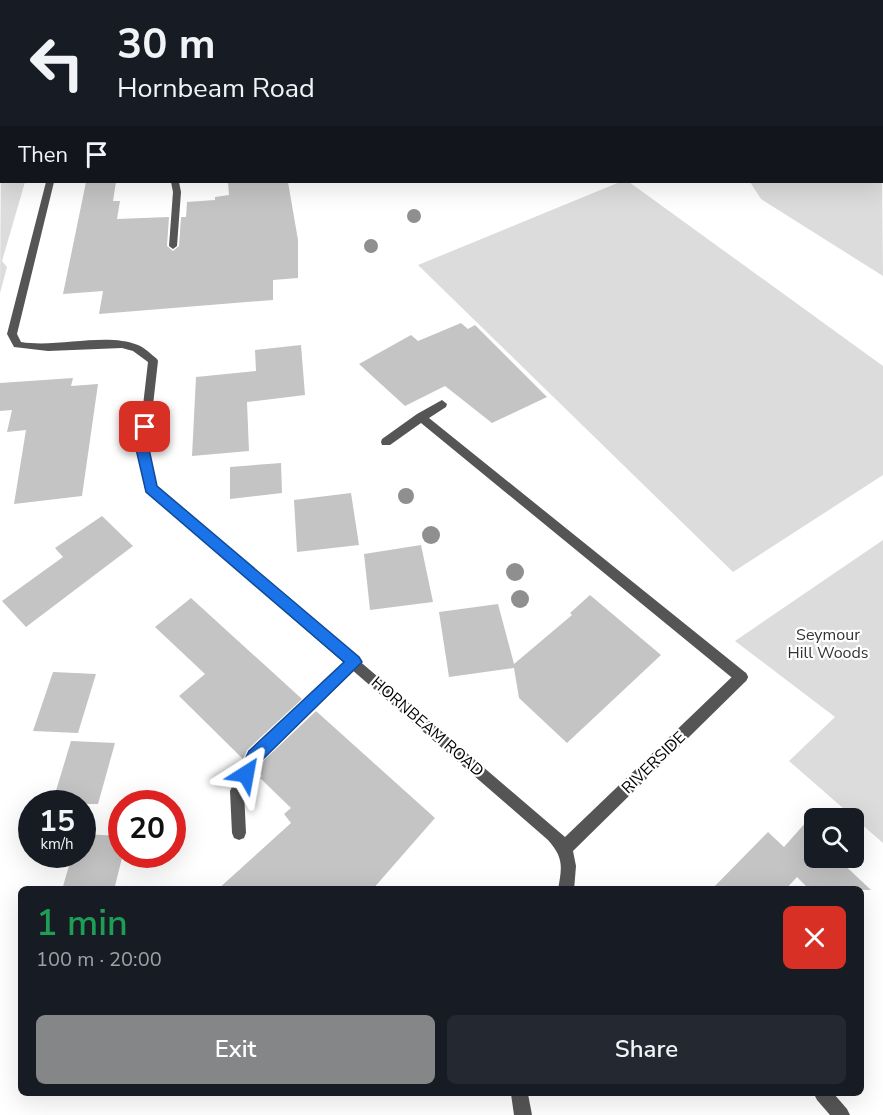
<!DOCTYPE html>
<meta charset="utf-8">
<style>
:root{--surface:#171b24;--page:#242831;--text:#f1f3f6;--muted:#9ea1a6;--accent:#858687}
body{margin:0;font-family:"Nunito Sans",sans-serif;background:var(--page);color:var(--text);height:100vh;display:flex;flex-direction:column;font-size:22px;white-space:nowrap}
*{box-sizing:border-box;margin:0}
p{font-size:20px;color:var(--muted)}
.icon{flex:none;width:33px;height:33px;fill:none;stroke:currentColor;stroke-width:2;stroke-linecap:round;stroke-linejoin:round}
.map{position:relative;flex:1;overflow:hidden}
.drawer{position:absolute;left:18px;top:886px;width:846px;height:210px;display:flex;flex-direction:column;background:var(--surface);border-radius:9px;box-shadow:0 6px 24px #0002}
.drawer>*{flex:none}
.top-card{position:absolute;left:0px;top:0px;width:884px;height:183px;box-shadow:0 6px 24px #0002;background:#171b24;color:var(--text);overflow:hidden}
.fabs{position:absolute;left:804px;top:808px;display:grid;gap:12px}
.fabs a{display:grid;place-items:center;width:60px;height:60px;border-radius:9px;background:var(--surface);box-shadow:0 6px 24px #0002;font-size:30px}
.speed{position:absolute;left:18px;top:790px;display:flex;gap:12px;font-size:30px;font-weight:700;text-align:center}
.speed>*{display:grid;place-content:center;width:78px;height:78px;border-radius:50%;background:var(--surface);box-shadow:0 6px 24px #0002;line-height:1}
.speed small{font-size:15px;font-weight:400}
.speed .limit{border:9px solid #d22;background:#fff;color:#111}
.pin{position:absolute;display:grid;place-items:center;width:51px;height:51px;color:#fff;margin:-26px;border-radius:12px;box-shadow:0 3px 9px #0006}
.me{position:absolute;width:66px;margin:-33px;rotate:34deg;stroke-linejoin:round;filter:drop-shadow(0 0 4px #0008)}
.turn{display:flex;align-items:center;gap:21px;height:126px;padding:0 18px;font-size:27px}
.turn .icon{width:78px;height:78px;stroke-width:2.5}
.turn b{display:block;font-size:42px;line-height:51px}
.then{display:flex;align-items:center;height:57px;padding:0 18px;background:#0003;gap:12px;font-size:22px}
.round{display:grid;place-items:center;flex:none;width:63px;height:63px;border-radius:9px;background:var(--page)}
.overview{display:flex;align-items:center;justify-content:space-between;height:102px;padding:0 18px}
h1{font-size:36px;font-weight:600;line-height:45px;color:#1e9e55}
.action{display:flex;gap:12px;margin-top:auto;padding:12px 18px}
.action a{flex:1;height:69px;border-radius:9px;background:var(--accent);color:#fff;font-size:24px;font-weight:600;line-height:69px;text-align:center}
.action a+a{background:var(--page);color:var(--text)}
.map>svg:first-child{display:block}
</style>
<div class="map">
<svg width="883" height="1115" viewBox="0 0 883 1115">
<rect width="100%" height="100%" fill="#fff"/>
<!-- green -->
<g fill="#dcdcdc">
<path d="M106,0H640L641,1L107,2Z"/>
<path d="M1,149L2,182H25L2,261L7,267L0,293Z"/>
<path d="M882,176L883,276L761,199L750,182H882Z"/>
<path d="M620,182H629L883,366V475L733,572L418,265Z"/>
<path d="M883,540V843L789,761L835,717L735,641Z"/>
</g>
<!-- building -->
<g fill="#c4c4c4">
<path d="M86,182H116L113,201H120L117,219L169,217L167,246L173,251L179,246L181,217H186L187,202L215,200V197L229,195L228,182H288L298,240V278L273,280V300L99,314L103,291L63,294Z"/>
<path d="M461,323L468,329L475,325L547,397L492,423L445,386L405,406L359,364L411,335L418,341Z"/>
<path d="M301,345L305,395L247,402L249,451L192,456L196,377L256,371L255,350Z"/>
<path d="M73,378L71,386L98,384L82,496L14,504L26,430L7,432L12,410L0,411V383Z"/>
<path d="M281,463L282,493L230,499V467Z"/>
<path d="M351,493L359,545L297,552L294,500Z"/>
<path d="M102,516L133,546L26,627L2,601L63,557L55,548Z"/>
<path d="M421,545L433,602L370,610L364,554Z"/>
<path d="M590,595L661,655L567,743L519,698L514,668L449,677L439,612L498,604L514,664L572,615L570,613Z"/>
<path d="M191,598L302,699L247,750L243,759L179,696L205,674L155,627Z"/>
<path d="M53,672L96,674L78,733L33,731Z"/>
<path d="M316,711L435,818L372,890H217L291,823L284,814L291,808L260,778L262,776L257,771L261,763Z"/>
<path d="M71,741L115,743L98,804H52Z"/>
<path d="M814,813V858H837L871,890H810L797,877L785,890H711L768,832L784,847Z"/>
<path d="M82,834L122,836V858L114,890H62L72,855H82Z"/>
</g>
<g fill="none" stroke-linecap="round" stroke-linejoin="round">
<!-- service -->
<g fill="#555" fill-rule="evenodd">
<path d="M171,182H179L181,192L177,246L173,249L169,246L173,192Z"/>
<path d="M442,400L447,404L446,407L429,418L746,673L748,677L746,681L741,683L736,681L421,423L390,445H382L381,442L382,439L417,414Z"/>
<path d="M354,656L359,658L361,662L359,666L259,762L244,792L246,833L244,838L239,840L234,838L232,833L230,791L249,752L349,658Z"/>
<path d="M814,1094H834L847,1109L850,1115H830L817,1100Z"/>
</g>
<!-- minor -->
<g fill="#555" fill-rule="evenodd">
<path d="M6,0H12L13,2H6Z"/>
<rect x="0" y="59" width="2" height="6"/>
<path d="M46,182H54L17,334L21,342C57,348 106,332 138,345C145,348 151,354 157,359L158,361L148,449L156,487L565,837L736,673L741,671L746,673L748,677L746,681L573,851L576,866L574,890H558C562,867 564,858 548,840L147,492L138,449L148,362L133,351L122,348L48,351L14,347L7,334Z"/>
<path d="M511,1094H528L532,1115H514Z"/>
</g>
</g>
<!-- trees -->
<g fill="#8f8f8f">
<circle cx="414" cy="216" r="7"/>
<circle cx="371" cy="246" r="7"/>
<circle cx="406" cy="496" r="8"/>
<circle cx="431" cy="535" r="9"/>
<circle cx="515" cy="572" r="9"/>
<circle cx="520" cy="599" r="9"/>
</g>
<!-- route -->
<path fill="#1a73e8" stroke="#114b97" stroke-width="1.5" d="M145,423L151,427L149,449L157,486L359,657L362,662L260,762L251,779L246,782L240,779L238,774L249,751L344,662L146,492L136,449L139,427Z"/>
<g text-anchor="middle" stroke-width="4.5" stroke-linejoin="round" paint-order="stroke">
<!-- park labels -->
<g font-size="16" fill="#333" stroke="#fff">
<text x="828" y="640">Seymour<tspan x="828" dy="18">Hill Woods</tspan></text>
</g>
<!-- street labels -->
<g font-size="16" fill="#000" stroke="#fff">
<text transform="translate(428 726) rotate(41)" y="6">HORNBEAM ROAD</text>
<text transform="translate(653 762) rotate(-44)" y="6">RIVERSIDE</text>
</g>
</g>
</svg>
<div class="fabs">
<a><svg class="icon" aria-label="search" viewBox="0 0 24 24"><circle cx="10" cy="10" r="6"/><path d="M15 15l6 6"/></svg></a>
</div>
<div class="speed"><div>15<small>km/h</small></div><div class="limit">20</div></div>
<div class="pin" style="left:145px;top:427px;background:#d93025"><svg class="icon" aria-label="arrive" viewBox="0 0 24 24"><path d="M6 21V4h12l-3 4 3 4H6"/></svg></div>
<svg class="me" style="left:246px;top:774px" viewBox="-20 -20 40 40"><path d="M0-17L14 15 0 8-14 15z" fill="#1a73e8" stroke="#fff" stroke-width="4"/></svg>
<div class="top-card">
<div class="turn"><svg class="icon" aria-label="left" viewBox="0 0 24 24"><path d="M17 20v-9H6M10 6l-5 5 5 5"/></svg><div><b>30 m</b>Hornbeam Road</div></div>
<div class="then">Then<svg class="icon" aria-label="arrive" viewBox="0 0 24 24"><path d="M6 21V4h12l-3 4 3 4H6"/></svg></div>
</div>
<section class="drawer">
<div class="overview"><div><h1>1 min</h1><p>100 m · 20:00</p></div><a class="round" style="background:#d93025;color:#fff"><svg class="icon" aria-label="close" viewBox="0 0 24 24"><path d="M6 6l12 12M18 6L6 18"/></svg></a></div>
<div class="action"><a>Exit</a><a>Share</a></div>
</section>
</div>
